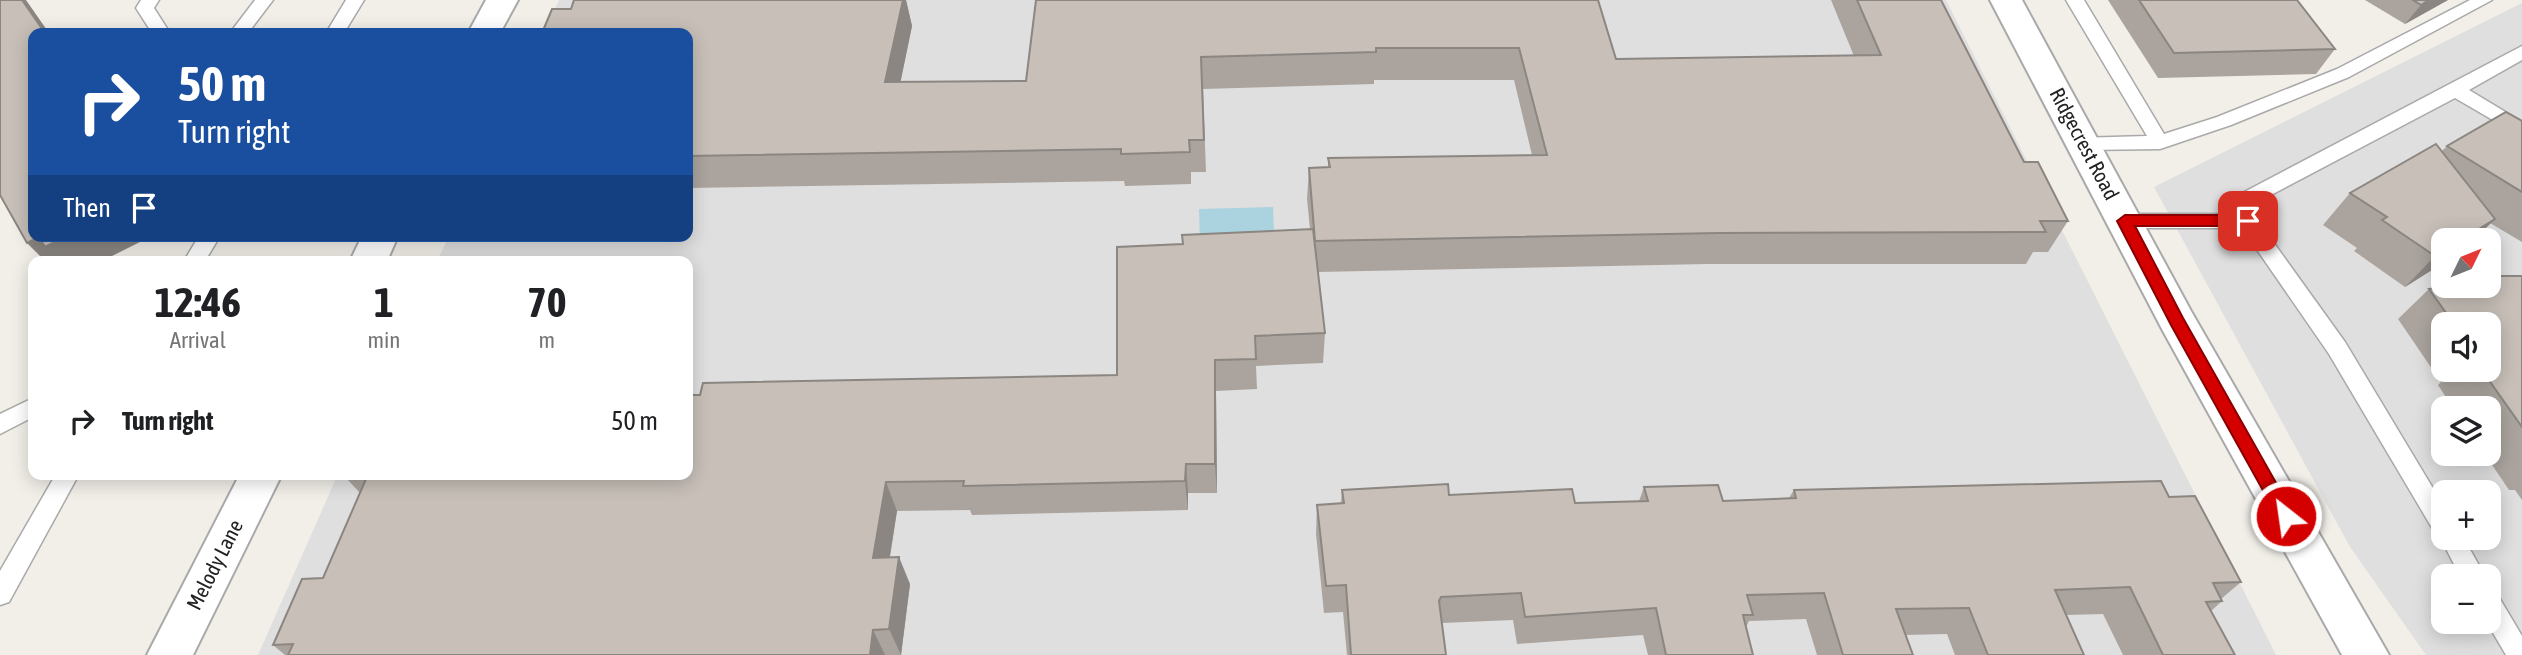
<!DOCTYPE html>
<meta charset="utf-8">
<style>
:root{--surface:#fff;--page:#f6f6f6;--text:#202124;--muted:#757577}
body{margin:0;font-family:"Asap Condensed",sans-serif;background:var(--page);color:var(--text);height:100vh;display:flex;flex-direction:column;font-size:26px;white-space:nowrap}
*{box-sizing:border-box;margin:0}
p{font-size:23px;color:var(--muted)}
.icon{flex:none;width:38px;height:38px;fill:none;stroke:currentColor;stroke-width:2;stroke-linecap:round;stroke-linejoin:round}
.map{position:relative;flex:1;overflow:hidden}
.side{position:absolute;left:28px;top:256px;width:665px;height:224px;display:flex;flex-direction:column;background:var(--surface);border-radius:14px;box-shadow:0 4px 18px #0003}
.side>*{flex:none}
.top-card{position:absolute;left:28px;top:28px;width:665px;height:214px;border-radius:14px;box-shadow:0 4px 18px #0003;background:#1a4fa0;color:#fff;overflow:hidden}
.needle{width:46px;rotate:47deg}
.fabs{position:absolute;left:2431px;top:228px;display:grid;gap:14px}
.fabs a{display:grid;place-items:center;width:70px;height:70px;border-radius:14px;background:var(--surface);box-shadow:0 4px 18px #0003;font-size:35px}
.pin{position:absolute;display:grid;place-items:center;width:60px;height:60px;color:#fff;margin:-30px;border-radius:14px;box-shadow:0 4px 10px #0006}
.me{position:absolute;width:77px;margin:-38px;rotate:330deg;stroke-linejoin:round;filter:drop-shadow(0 0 5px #0008)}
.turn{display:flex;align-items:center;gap:24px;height:147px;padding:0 35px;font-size:32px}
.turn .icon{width:91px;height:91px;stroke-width:2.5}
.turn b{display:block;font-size:49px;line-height:60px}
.then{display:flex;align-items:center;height:66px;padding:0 35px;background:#0003;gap:14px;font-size:26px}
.eta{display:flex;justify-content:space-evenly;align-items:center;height:119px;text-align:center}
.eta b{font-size:42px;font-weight:700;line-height:49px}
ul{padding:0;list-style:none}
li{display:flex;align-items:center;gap:21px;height:91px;padding:0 35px}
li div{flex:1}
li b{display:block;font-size:26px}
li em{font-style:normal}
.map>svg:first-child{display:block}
</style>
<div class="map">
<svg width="2522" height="655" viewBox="0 0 2522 655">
<rect width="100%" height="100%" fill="#f2efe9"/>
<!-- residential -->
<g fill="#e0dfdf" fill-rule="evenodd">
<path d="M559,0H1946L2276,655H258L338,474H688V261H437L449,236H688V33H544Z"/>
<path d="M2522,3V655H2426L2350,547L2154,187ZM2443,240H2488V285H2443ZM2443,324H2488V369H2443ZM2443,408H2488V453H2443ZM2443,492H2488V537H2443ZM2443,576H2488V621H2443Z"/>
</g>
<!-- water -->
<path fill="#aad3df" d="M1273,207L1274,232H1230L1200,243L1199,209Z"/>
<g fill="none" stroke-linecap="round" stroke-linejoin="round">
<defs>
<g id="service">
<path d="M141,0H159L154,8L170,33H152L136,8Z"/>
<path d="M255,0H273L248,33H230Z"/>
<path d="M346,0H364L344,33H326Z"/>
<path d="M2066,0H2084L2164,134L2217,117L2337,69L2470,0H2492L2349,77L2231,125L2160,149L2084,150L2075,143L2077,138L2147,136Z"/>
<path d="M2522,46V60L2469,90L2522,122V137L2455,98L2248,207L2345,342L2443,505V537H2463L2485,576H2460L2439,535L2435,533L2329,354L2242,228H2125L2115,221L2125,214H2232L2226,205L2229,200Z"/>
<path d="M199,236H220L205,261H184Z"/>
<path d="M33,398V417L0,434V414Z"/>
<path d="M56,474H79L9,602L0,605V571Z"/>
<path d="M2488,591L2497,594L2522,636V655H2506L2486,621Z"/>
</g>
<g id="tertiary">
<path d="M486,0H518L500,33H468Z"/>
<path d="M1990,0H2022L2191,311L2389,655H2342L2163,331Z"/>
<path d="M362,236H398L387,261H350Z"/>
<path d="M240,474H282L193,655H147Z"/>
</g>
</defs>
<!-- service casing -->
<use href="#service" stroke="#a9a9a9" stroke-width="3"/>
<!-- tertiary casing -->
<use href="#tertiary" stroke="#a9a9a9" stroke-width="4"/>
<!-- service -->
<use href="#service" fill="#fff" fill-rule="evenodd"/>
<!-- tertiary -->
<use href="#tertiary" fill="#fff" fill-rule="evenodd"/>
</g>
<!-- wall -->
<g fill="#aba49e" fill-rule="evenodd">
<path d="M574,0H906L912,26L900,82L1026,81L1598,0L1616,59L1854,56L1831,0H1941L2024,162L2068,221L2048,252H2033L2026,264H1708L1318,272L1325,333L1323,363L1256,366L1257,389L1216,391L1217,493H1188V510L972,515L970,510L897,511L890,557L910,584L901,655H285L273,645L323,578L360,493L347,479L1117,375L1182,244L1310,229L1307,199L1309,168L1328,167V158L1532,155L1514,80H1374V84L1203,89L1206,172H1191V184L1125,186L1124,181L688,188V33L571,9Z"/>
<path d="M2108,0H2297L2335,49L2316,74L2158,78Z"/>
<path d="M2365,0H2448L2405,24Z"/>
<path d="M2522,121V242L2490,223L2474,240H2443V263L2405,287L2354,251L2357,248L2323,225L2350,193L2442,151L2447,146Z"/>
<path d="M2522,276V500L2515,490H2509L2484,453H2488V408H2453L2438,385L2441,382L2398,319L2429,289L2455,287L2458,285H2488ZM2443,324H2488V369H2443Z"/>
<path d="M1644,487L1723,501L1789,498L1794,490L2169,497L2241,582L2221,599L2222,601L2211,611L2235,655H2123L2103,614L2066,615L2084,655H1955L1947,634L1905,635L1913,655H1817L1806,619L1749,621L1746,627L1753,655H1648L1643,635L1517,644L1513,620L1442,623L1446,655H1347L1343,612L1324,613L1316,534L1317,505L1341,503L1342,490L1575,503L1639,501Z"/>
</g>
<!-- shaded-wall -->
<g fill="#8b8681">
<path d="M22,0H26L49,33H45Z"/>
<path d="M903,0H906L912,26L894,114L885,82Z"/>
<path d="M2429,0H2448L2405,24L2421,5Z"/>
<path d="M2495,219L2474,240H2461Z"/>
<path d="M67,236H152L102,261H45L27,243L39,237Z"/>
<path d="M2443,251V263L2405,287L2435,256Z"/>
<path d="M1215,360L1216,391L1217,493L1215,464Z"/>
<path d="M1186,464L1188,493V510L1185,481Z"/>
<path d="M886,482L897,511L885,586L873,558Z"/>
<path d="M899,557L910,584L901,655L889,629Z"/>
<path d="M873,630L885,655H870Z"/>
</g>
<!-- building -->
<g fill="#c7bfb8" stroke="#8b8681" stroke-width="2">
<path d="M0,0H22L45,33H33V236H67L45,247L39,237L27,243L0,195Z"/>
<path d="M574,0H903L885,82L1026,81L1036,0H1598L1616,59L1881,55L1857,0H1941L2024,162H2038L2068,221H2040L2046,232L1719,233L1315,241L1309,168L1330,167L1328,158L1547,155L1519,48H1376V52L1201,57L1204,140H1189L1190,152L1121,154V149L688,156V33H542L552,9H571Z"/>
<path d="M2139,0H2297L2335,49L2174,53Z"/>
<path d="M2413,0H2429L2421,5Z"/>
<path d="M2506,112L2522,121V192L2447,146Z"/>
<path d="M2436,144L2495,219L2461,240H2443V251L2435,256L2382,220L2387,217L2350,193Z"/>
<path d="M1313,229L1325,333L1255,336L1256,359L1215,360V464H1186L1185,481L963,486L964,481L886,482L873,558L899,557L889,629L873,630L870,655H288L293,644L273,645L302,579L323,578L366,479H347L350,474H688V395H700L703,383L1117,375V247L1183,244L1182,235Z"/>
<path d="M2488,276H2522V427L2481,369H2488V324H2454L2429,289L2488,285Z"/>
<path d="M2161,481L2169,497L2195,496L2241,582L2213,583L2222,601L2206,602L2235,655H2163L2130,587L2055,590L2084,655H1988L1969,608L1896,609L1913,655H1843L1824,593L1747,595L1753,615H1743L1753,655H1666L1656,608L1525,617L1521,593L1441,597L1439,601L1446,655H1351L1346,585L1326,586L1317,505L1344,503L1342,490L1448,484L1449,495L1572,489L1575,503L1648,501L1644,487L1718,485L1723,501L1796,498L1794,490Z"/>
</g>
<!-- route -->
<path fill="#d40000" stroke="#8a0000" stroke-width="2" d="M2125,215H2248L2255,221L2248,226H2135L2183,318L2292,511L2295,516L2292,521H2280L2171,325L2117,221Z"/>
<g text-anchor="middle" stroke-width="5" stroke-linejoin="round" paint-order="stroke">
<!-- street labels -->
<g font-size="21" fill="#222" stroke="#fff">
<text transform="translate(2084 144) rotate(62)" y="7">Ridgecrest Road</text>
<text transform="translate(215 565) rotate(-63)" y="7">Melody Lane</text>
</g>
</g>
</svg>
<div class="fabs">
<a><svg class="needle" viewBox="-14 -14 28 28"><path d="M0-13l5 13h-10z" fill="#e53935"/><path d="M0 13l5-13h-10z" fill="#757577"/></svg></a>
<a><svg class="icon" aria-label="sound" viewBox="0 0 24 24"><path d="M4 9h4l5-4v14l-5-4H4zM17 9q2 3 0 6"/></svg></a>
<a><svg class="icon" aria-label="layers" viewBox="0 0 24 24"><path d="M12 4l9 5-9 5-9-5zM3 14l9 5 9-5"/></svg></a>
<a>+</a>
<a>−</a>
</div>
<div class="pin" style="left:2248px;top:221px;background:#d93025"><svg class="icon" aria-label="arrive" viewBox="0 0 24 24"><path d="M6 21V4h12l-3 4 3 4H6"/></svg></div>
<svg class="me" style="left:2286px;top:516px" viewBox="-20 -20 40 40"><circle r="17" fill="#d40000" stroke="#fff" stroke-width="3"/><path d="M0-11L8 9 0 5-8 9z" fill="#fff"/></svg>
<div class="top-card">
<div class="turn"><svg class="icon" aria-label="right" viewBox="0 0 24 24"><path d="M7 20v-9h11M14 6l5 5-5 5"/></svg><div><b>50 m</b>Turn right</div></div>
<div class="then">Then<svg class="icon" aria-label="arrive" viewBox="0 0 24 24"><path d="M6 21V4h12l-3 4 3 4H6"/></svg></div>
</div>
<section class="side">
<div class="eta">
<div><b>12:46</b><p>Arrival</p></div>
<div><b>1</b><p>min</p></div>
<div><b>70</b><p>m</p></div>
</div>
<ul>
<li><svg class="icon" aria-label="right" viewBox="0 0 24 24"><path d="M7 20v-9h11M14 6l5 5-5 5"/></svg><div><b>Turn right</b></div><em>50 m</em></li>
</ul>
</section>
</div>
